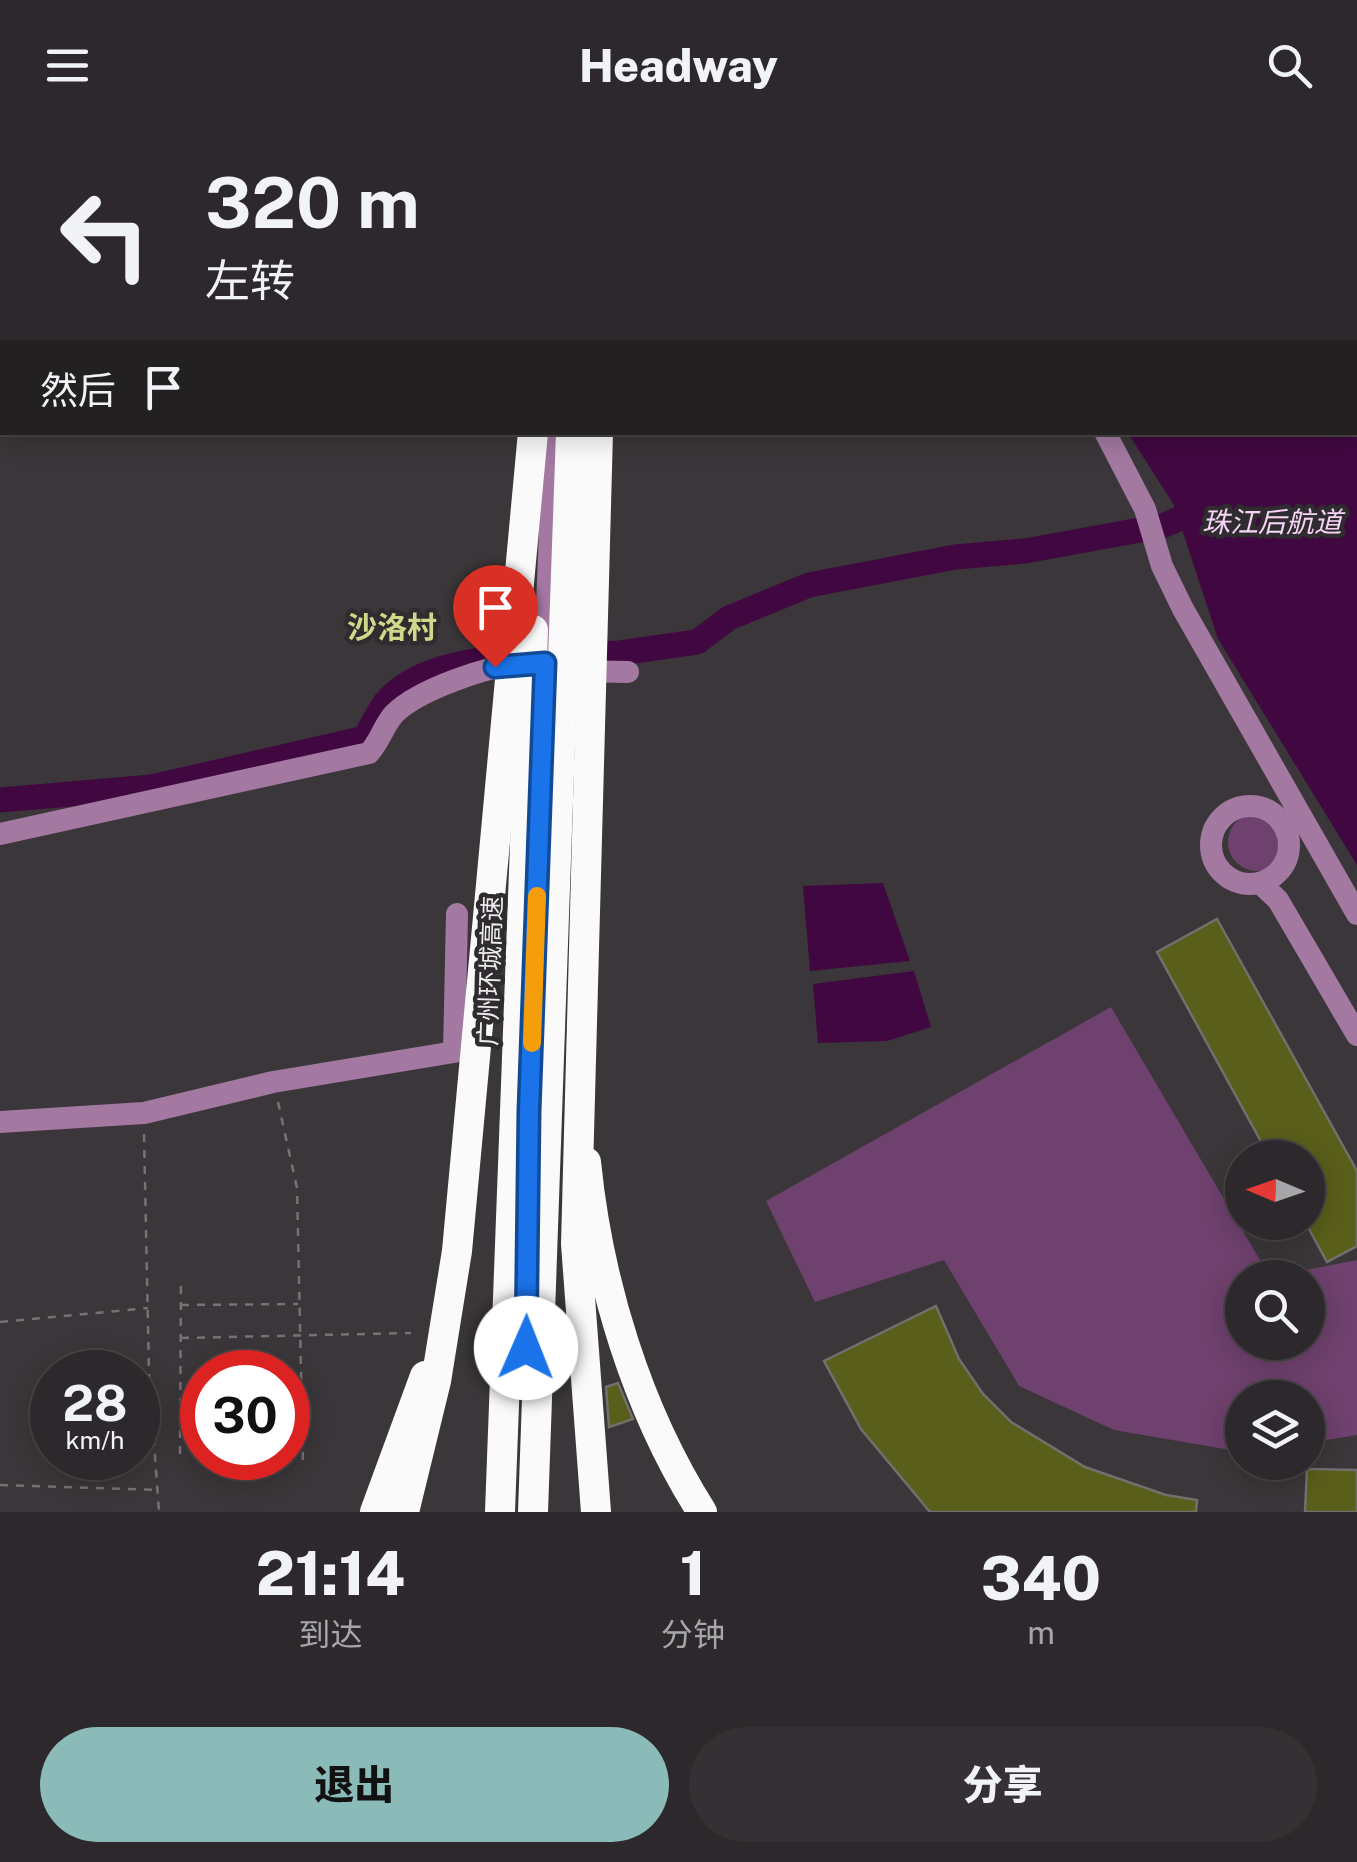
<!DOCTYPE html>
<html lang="zh">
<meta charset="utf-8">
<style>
:root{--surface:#2c282b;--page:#343033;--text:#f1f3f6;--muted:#a6a6a9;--line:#484447;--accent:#8bbbb9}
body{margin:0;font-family:"Public Sans","Noto Sans SC",sans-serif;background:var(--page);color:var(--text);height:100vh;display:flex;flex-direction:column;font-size:38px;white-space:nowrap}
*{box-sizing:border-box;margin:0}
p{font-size:32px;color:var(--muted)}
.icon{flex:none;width:55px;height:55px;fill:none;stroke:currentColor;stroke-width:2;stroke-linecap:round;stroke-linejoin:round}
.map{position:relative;height:1382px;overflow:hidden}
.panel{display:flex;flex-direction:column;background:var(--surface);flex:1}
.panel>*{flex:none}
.banner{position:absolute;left:0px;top:0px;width:1358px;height:305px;box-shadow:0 5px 25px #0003,0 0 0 2px var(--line);background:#2c282b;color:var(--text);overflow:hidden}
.needle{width:65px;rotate:272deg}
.controls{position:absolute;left:1225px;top:1010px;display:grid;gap:20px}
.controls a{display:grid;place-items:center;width:100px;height:100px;border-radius:50%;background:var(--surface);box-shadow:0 5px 25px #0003,0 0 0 2px var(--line);font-size:50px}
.speed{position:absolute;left:30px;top:1220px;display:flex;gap:20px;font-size:50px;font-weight:700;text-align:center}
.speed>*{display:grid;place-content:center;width:130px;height:130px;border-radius:50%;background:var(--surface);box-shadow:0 5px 25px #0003,0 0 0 2px var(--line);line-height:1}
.speed small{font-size:25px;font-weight:400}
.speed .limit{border:15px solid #d22;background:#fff;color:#111}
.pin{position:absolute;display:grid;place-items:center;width:85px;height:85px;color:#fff;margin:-102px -42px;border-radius:50% 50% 50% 0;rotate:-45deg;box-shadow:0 0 10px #0007}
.pin .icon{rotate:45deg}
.me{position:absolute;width:110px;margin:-55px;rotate:1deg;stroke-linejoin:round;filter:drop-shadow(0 0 8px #0008)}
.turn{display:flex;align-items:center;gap:35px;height:210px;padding:0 40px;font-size:45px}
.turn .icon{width:130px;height:130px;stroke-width:2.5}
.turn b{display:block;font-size:70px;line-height:85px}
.then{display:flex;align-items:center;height:95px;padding:0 40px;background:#0003;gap:20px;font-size:38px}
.eta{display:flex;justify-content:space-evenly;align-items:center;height:170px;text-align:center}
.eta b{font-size:60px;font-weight:800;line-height:70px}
.cta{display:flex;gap:20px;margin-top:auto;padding:20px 40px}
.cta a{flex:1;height:115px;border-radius:60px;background:var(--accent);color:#111;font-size:40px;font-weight:800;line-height:115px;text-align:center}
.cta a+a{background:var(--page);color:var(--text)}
header{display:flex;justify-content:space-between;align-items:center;height:130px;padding:0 40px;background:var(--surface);font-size:45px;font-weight:800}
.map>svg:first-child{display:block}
</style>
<header><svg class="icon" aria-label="menu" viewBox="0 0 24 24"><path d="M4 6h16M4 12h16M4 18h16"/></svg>Headway<svg class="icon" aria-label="search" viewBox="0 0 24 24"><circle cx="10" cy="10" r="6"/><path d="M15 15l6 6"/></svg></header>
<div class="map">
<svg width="1357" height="1382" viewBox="0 0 1357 1382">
<rect width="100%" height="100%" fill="#3a3639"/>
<!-- green -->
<g fill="#6f416e" fill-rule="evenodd">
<circle cx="1257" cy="712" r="29"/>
<path d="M1111,877L1270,1147L1357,1130V1305L1308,1313V1268H1242V1322L1114,1300L1019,1256L944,1130L815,1172L766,1071ZM1242,1148H1308V1212H1242Z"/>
</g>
<!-- water -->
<g fill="#410741">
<path d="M942,0H1357V735L1218,509L1174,375L1128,303L1355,302V2Z"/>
<path d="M883,753L910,831L810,841L803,756Z"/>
<path d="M914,841L931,897L887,911L818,913L813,854Z"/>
</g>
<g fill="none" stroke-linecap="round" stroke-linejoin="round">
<!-- river -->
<g stroke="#410741" stroke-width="25">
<path d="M572,525L619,523L697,512L729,488L809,455L955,427L1025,421L1162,396L1208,377"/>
<path d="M0,670L152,657L365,608C371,597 377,584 385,573C414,538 475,529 517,527"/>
</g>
</g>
<!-- building -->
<g fill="#595e1a" stroke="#70706c" stroke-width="2.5">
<path d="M1217,789L1357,1041V1116L1327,1132L1308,1097V1028H1270L1157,822Z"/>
<path d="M936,1176L959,1229L983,1264L1011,1292L1085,1337L1166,1365L1197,1370L1196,1382H930L861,1299L824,1231Z"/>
<path d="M618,1253L633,1289L609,1297L606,1257Z"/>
<path d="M1307,1339L1357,1340V1382H1305Z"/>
</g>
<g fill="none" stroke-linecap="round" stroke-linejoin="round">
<!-- path -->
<g stroke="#757275" stroke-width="2.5" stroke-dasharray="8 8" stroke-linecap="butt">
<path d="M278,972L297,1058L303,1334"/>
<path d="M144,1004L149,1244L159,1382"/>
<path d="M181,1175L298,1174"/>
<path d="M0,1192L148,1178"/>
<path d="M181,1208L411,1203"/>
<path d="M180,1324L181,1148"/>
<path d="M0,1355L157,1360"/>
</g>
<!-- minor -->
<g stroke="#a378a1" stroke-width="22">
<path d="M914,0L916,2"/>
<path d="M566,2V0"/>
<path d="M0,182H2"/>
<path d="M1105,302L1145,379L1162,436L1183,479L1357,784"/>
<path d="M545,524L554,302"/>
<path d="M575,541L628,542"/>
<circle cx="1250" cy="715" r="39"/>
<path d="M0,704L369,623C380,611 384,595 394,584C419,559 490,535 525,533"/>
<path d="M1260,753L1278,770L1357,905"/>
<path d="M0,992L144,983L273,952L454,922L457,784"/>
<path d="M527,1154L529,991"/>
</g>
<!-- highway -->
<g stroke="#fafafa" stroke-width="30">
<path d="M594,0V2"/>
<path d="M548,2V0"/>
<path d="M586,1032C598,1152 637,1280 702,1382"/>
<path d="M375,1382L425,1246"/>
</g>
<!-- highway-bridge -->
<g stroke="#fafafa" stroke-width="30">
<path d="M404,1382L436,1251L457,1121L533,302"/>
<path d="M500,1382L533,500"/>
<path d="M533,1382L571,302"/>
<path d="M596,1382L576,1114L598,302"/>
</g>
</g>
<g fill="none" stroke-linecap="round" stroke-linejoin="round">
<defs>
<path id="route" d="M495,537L545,533L529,981L526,1218"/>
</defs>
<!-- route casing -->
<use href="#route" stroke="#114b97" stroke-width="25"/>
<!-- route -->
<use href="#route" stroke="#1a73e8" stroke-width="18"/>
<!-- slow -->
<path stroke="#f59e0b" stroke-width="18" d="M532,913L537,766"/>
</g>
<g text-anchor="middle" stroke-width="9" stroke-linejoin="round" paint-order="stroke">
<!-- street labels -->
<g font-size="25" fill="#edebed" stroke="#2f2c2f">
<text transform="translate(490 841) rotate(-88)" y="9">广州环城高速</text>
</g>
<!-- water labels -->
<g font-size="28" font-style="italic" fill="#f7d4f5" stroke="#2f2c2f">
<text x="1272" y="402">珠江后航道</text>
</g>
<!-- quarter labels -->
<g font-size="30" font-weight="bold" fill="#cfd78a" stroke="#2f2c2f">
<text x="392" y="508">沙洛村</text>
</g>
</g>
</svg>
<div class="controls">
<a><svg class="needle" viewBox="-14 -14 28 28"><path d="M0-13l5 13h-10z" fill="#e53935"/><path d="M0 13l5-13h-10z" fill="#a6a6a9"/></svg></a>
<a><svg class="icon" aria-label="search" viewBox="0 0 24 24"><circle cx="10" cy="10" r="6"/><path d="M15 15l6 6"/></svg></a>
<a><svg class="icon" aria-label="layers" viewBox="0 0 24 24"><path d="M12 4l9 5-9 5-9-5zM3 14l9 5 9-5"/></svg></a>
</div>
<div class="speed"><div>28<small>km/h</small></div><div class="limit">30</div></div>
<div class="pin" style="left:495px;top:537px;background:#d93025"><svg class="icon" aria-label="arrive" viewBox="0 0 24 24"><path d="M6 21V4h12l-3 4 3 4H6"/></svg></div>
<svg class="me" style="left:526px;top:1218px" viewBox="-20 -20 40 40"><circle r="19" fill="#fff"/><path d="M0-13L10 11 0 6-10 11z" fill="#1a73e8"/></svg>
<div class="banner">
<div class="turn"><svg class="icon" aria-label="left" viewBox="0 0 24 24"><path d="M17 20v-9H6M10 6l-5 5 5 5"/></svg><div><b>320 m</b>左转</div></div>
<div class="then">然后<svg class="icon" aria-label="arrive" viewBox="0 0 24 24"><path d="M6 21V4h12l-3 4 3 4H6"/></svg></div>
</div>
</div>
<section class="panel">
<div class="eta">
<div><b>21:14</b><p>到达</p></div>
<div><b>1</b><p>分钟</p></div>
<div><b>340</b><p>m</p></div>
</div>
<div class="cta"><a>退出</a><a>分享</a></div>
</section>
